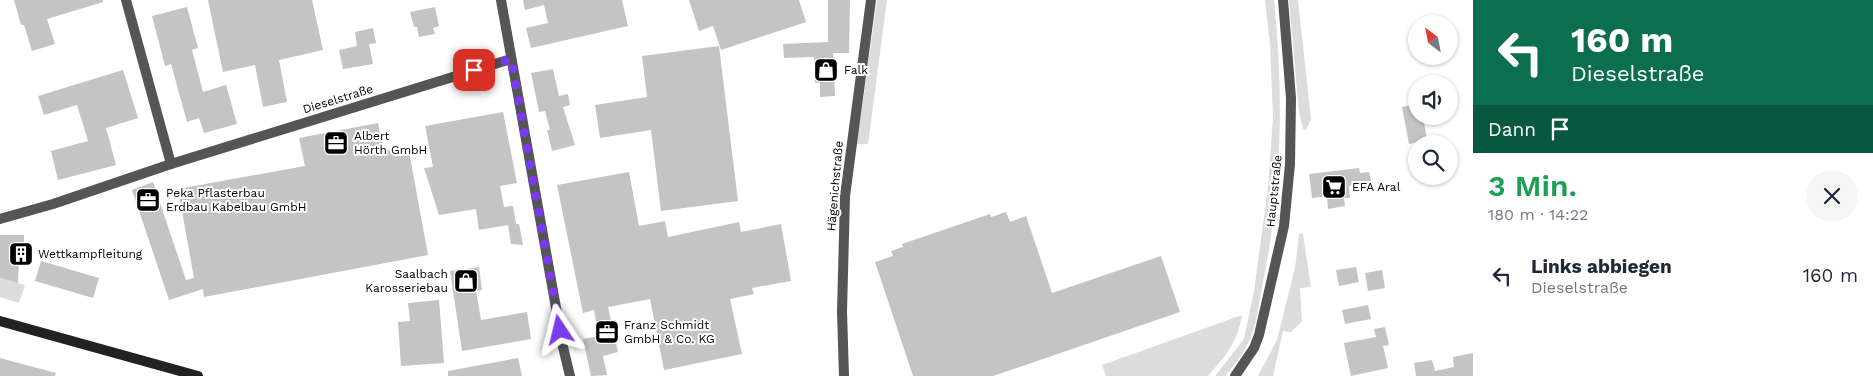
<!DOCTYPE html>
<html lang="de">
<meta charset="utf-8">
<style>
:root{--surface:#fff;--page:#f6f6f7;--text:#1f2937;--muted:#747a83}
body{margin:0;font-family:"Work Sans",sans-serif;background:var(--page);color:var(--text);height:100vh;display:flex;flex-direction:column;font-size:19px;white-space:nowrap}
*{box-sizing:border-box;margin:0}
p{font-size:16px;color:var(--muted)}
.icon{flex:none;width:28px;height:28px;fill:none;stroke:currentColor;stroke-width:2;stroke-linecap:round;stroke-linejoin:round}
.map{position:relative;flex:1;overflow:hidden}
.panel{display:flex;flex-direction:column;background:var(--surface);width:400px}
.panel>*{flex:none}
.banner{background:#0b6e4f;color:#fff;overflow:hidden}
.needle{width:32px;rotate:328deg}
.controls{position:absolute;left:1408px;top:15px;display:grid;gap:10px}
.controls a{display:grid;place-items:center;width:50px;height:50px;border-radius:50%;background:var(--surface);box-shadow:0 1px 4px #0004;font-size:25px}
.pin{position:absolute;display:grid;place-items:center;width:42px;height:42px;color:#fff;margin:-21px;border-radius:10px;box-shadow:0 2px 8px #0006}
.me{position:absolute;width:55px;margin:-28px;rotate:350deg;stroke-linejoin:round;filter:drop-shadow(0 0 4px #0008)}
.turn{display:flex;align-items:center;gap:18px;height:105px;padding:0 15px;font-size:22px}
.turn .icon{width:65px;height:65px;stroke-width:2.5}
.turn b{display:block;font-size:35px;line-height:42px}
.then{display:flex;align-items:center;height:48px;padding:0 15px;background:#0003;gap:10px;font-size:19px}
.round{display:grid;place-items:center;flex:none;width:52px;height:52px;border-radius:26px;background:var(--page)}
.headline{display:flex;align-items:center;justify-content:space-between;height:85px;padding:0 15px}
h1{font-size:30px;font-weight:600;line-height:38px;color:#1e9e55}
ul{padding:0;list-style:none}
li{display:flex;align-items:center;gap:15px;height:75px;padding:0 15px}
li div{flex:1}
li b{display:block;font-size:19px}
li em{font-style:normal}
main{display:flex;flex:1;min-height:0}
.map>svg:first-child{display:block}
</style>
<main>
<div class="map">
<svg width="1473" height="376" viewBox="0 0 1473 376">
<rect width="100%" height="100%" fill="#fff"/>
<!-- green -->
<g fill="#dcdcdc">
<path d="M877,0H887L868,144H857Z"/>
<path d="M1265,0H1274C1284,98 1282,190 1262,287C1258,306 1257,328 1247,345C1242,356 1233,366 1225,376H1215L1244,339L1254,291L1268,188L1273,117L1270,44Z"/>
<path d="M1289,0H1298L1311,119L1306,130L1303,129L1299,113Z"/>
<path d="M1300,233L1303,234L1311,287L1300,288L1302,321L1291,332L1283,331L1273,376H1258L1277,340L1295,268L1299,235Z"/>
<path d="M0,278L25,285L19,303L0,297Z"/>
<path d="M1242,315C1237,344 1226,355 1208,376H1106L1102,365Z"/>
</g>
<!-- building -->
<g fill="#c4c4c4">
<path d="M14,0H103V2L47,19L55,44L32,51L24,25H21Z"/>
<path d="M208,0H312L323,50L279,60L287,102L263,107L255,65L223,72Z"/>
<path d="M523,0H622L628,26L531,48L526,28L548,23L544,5L525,10Z"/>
<path d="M689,0H799L806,22L721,50L713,26L699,31Z"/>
<path d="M828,0H850L849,53H833L835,96L820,97V83H815L814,57L784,58L783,44L828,42Z"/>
<path d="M187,7L198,48L192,50L203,92L226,85L237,124L204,133L199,118L187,122L171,64L165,66L152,16Z"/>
<path d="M435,7L439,26L433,28L435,34L419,37L417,27H414L410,12Z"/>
<path d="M373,28L376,43L369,44L373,64L343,69L339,50L357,46L355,32Z"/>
<path d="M719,46L738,201L661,211L651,130L600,138L595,105L647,97L642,56Z"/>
<path d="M553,69L559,96L568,94L570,105L563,107L575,145L552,151L547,130H550L545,111L539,112L531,73Z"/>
<path d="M123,70L138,118L106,128L116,165L58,180L51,151L88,141L77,105L44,115L38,96Z"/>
<path d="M1416,104V116H1423L1427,140L1409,144L1402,107Z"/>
<path d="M503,112L517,183L500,186L504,207L513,206L516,224H519L523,245L511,244L508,225L479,230L476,209L439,215L424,168L433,167L425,126Z"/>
<path d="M378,123L384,151L408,146L428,255L204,297L203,289L169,300L132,190L153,182L186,280L194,278L178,189L305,166L299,138Z"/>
<path d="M1359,168L1360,173L1369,172L1372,184L1349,186L1350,198H1344L1345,206L1328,209L1327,196L1312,198L1309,174Z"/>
<path d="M629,172L639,226L665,221L668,237L739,222L741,232L781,224L791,281L752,288L754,294L730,299L742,354L664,370L650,299L608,307L618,352L603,356L607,375L591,376L583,339L599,336L594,310L583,313L557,185Z"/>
<path d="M1006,212L1010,222L1026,216L1052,293L1161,256L1180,312L993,376H913L875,262L893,256L891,251L903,247L902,244L990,214L991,217Z"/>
<path d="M0,235H24V259H19L18,283L0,278Z"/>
<path d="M41,261L99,278L93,298L35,281Z"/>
<path d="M479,267L482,290L476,291L481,320L527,312L531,339L462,351L450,271Z"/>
<path d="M1356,267L1359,282L1339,286L1336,270Z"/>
<path d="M1382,270L1385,288L1368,291L1365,273Z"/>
<path d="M439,300L444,363L401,366L398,322L410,321L408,303Z"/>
<path d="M1368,305L1371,319L1345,324L1342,310Z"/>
<path d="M1385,327L1389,345L1383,346L1388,368L1351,376L1344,343L1376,337L1374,329Z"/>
<path d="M1473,353V376H1416L1414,363L1432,360L1435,371L1454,367L1453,357Z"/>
<path d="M0,358L56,373L55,376H0Z"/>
<path d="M518,358L522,376H448V371Z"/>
</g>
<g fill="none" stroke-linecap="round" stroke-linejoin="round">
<!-- minor -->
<g stroke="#555" stroke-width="10">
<path d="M126,0L171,164L511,59"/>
<path d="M501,0L563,347L570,376"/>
<path d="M0,219L53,204L171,164"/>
<path d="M844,376L842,312L845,196L871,0"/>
</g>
<!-- tertiary -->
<path stroke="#555" stroke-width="10" d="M1235,376L1254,348L1259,335L1284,226L1290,164L1291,98L1283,0"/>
<!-- secondary -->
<path stroke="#222" stroke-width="10" d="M0,321L198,376"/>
</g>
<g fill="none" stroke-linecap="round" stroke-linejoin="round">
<!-- route -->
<path stroke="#7c3aed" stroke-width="9" stroke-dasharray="0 16.2" d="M474,70L511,59L560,330"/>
</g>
<!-- icons -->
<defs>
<symbol id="shop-square" viewBox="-11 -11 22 22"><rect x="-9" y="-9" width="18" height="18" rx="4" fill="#000" stroke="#fff"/><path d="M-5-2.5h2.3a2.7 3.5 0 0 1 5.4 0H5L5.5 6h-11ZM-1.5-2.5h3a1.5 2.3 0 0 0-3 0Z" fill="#fff"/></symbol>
<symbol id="office-square" viewBox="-11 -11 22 22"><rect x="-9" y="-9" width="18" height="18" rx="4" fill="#000" stroke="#fff"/><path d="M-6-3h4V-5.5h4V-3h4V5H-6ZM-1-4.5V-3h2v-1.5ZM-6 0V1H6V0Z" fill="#fff"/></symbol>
<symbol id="supermarket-square" viewBox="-11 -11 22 22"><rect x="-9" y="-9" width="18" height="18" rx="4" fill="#000" stroke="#fff"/><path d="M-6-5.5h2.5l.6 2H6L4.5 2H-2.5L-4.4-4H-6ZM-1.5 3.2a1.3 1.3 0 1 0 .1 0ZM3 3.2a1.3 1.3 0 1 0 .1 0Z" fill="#fff"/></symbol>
<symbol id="building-square" viewBox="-11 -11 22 22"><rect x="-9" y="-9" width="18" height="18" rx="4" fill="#000" stroke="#fff"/><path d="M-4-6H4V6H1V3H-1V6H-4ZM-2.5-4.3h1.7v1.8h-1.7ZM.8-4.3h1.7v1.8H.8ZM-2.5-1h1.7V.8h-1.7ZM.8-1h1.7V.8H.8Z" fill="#fff"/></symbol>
</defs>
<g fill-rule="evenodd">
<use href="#shop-square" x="812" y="56" width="28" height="28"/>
<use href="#office-square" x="322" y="129" width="28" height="28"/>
<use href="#supermarket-square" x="1320" y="173" width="28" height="28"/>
<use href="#office-square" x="134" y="186" width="28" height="28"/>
<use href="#building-square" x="7" y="240" width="28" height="28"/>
<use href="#shop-square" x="452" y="267" width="28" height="28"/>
<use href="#office-square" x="593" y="318" width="28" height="28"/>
</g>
<g text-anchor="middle" stroke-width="4" stroke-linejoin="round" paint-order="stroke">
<!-- poi labels -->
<g font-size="12" fill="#000" stroke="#fff" text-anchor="start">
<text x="844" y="74">Falk</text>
<text x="354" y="140">Albert<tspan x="354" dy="14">Hörth GmbH</tspan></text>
<text x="1352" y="191">EFA Aral</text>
<text x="166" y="197">Peka Pflasterbau<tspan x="166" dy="14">Erdbau Kabelbau GmbH</tspan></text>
<text x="38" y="258">Wettkampfleitung</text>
<text x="448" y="278" text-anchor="end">Saalbach<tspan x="448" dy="14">Karosseriebau</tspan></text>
<text x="624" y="329">Franz Schmidt<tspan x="624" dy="14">GmbH &amp; Co. KG</tspan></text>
</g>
<!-- street labels -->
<g font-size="12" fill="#000" stroke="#fff">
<text transform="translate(338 99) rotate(-17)" y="4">Dieselstraße</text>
<text transform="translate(835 186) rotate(-85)" y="4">Hägenichstraße</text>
<text transform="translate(1274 191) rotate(-84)" y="4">Hauptstraße</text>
</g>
</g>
</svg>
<div class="controls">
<a><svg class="needle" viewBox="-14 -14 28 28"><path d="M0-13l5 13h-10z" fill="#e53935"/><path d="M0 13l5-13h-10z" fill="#747a83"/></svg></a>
<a><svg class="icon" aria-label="sound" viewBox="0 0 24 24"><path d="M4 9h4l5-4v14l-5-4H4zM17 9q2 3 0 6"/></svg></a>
<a><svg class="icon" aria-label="search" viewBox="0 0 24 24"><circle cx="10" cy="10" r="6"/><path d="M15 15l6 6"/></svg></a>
</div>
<div class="pin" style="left:474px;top:70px;background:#d93025"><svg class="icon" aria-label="arrive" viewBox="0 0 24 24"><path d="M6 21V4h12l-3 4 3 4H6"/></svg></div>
<svg class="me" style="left:560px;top:330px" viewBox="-20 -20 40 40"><path d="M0-17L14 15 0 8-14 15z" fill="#7c3aed" stroke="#fff" stroke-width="4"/></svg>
</div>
<section class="panel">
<div class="banner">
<div class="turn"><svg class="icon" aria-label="left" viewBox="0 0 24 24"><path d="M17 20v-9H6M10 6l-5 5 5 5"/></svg><div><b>160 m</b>Dieselstraße</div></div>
<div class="then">Dann<svg class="icon" aria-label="arrive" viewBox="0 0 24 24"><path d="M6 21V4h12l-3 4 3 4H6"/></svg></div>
</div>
<div class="headline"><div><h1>3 Min.</h1><p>180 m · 14:22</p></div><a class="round"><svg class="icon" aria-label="close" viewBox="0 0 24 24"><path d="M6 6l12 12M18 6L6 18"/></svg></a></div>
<ul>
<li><svg class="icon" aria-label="left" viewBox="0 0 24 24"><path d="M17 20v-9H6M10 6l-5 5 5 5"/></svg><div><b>Links abbiegen</b><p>Dieselstraße</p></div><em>160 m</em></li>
</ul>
</section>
</main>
